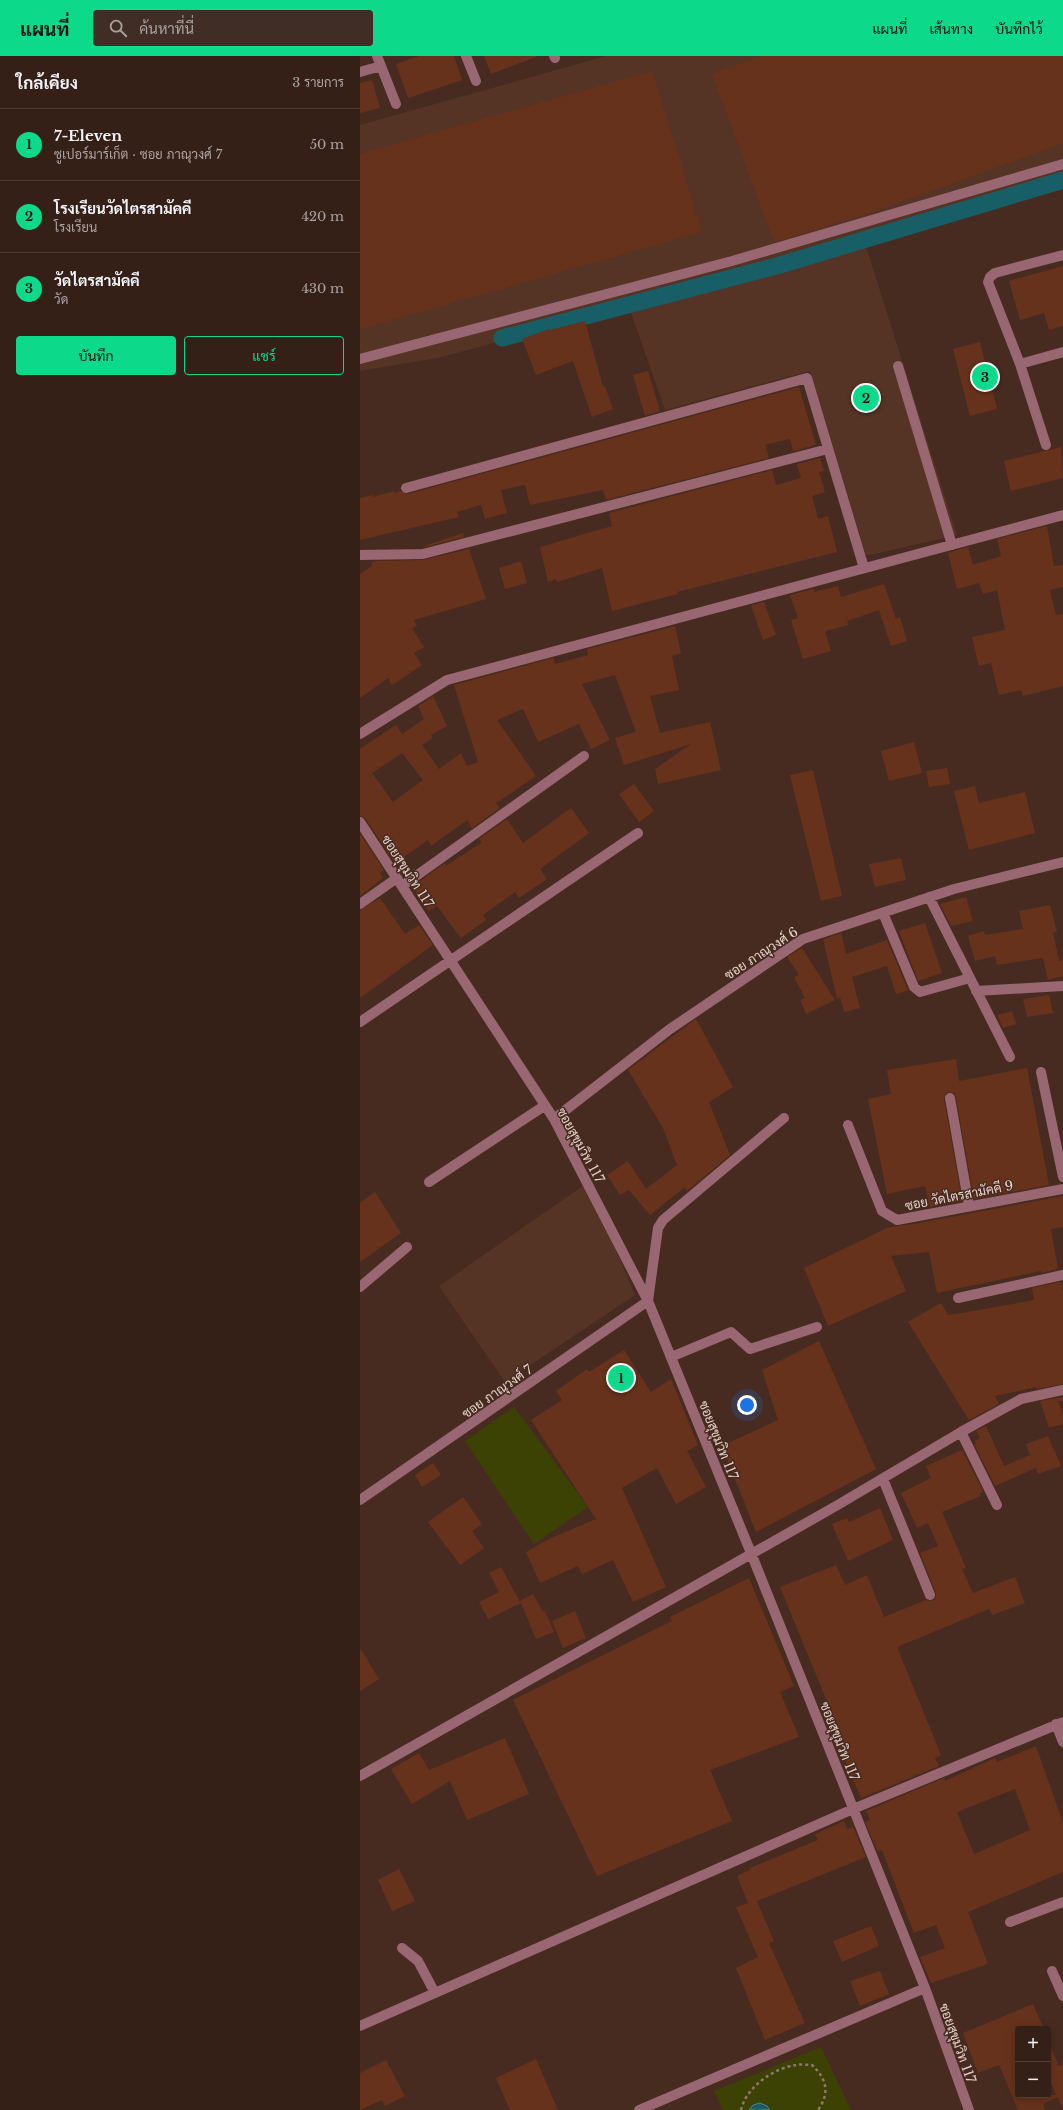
<!DOCTYPE html>
<html lang="th">
<meta charset="utf-8">
<style>
:root{--surface:#352018;--page:#402d25;--text:#f1f3f6;--muted:#aaa3a2;--line:#4f3e37;--accent:#0cd98a}
body{margin:0;font-family:"Libre Baskerville",Sarabun,serif;background:var(--page);color:var(--text)}
.controls{position:absolute;right:12px;bottom:12px;display:grid;overflow:hidden;border-radius:4px;box-shadow:0 2px 10px #0003}
.controls button{width:36px;height:36px;display:grid;place-items:center;padding:0;border:0;border-bottom:1px solid var(--line);background:var(--surface);color:var(--text);font:20px sans-serif}
.you{position:absolute;left:387px;top:1349px;width:14px;height:14px;margin:-10px;border:3px solid #fff;border-radius:50%;background:#1a73e8;box-shadow:0 0 0 6px #1a73e833}
.badge{display:grid;place-items:center;width:26px;height:26px;border-radius:50%;background:var(--accent);color:#111;font-size:13px;font-weight:700}
.pin{position:absolute;translate:-50% -50%;border:2px solid #fff;box-shadow:0 1px 4px #0006}
.list{margin:0;padding:0;list-style:none}
h2{display:flex;justify-content:space-between;align-items:center;height:52px;margin:0;padding:0 16px;font-size:17px}
h2 small{font-size:13px;font-weight:400;color:var(--muted)}
.list li{display:grid;grid-template-columns:26px 1fr auto;gap:12px;align-items:center;box-sizing:border-box;height:72px;padding:0 16px;border-top:1px solid var(--line)}
.list b{display:block;font-size:15px;white-space:nowrap}
.list p{margin:0;font-size:13px;white-space:nowrap;color:var(--muted)}
.list em{font-size:13px;font-style:normal;color:var(--muted)}
.actions{display:flex;gap:8px;padding:12px 16px}
.actions a{flex:1;padding:9px 0;border:1px solid var(--accent);border-radius:4px;text-align:center;font-size:14px;color:var(--accent)}
.actions .main{background:var(--accent);color:#111}
.icon{flex:none;width:22px;height:22px;fill:none;stroke:currentColor;stroke-width:2;stroke-linecap:round;stroke-linejoin:round}
.map{position:relative;flex:none;width:703px;height:2054px;overflow:hidden}
header{display:flex;align-items:center;gap:24px;box-sizing:border-box;height:56px;padding:0 20px;background:var(--accent);color:#111}
header strong{font-size:19px}
nav{display:flex;gap:22px;margin-inline-start:auto;font-size:14px}
.search{width:280px;height:36px;background:var(--page);display:flex;align-items:center;gap:10px;box-sizing:border-box;padding:0 14px;border-radius:4px;color:var(--muted);font-size:15px}
main{display:flex}
aside{flex:1;background:var(--surface)}
.map>svg:first-child{display:block}
</style>
<header>
<strong>แผนที่</strong>
<div class="search"><svg class="icon" aria-label="search" viewBox="0 0 24 24"><circle cx="10" cy="10" r="6"/><path d="M15 15l6 6"/></svg>ค้นหาที่นี่</div>
<nav><a>แผนที่</a><a>เส้นทาง</a><a>บันทึกไว้</a></nav>
</header>
<main>
<aside>
<h2>ใกล้เคียง<small>3 รายการ</small></h2>
<ul class="list">
<li><span class="badge">1</span><div><b>7-Eleven</b><p>ซูเปอร์มาร์เก็ต · ซอย ภาณุวงศ์ 7</p></div><em>50 m</em></li>
<li><span class="badge">2</span><div><b>โรงเรียนวัดไตรสามัคคี</b><p>โรงเรียน</p></div><em>420 m</em></li>
<li><span class="badge">3</span><div><b>วัดไตรสามัคคี</b><p>วัด</p></div><em>430 m</em></li>
</ul>
<div class="actions"><a class="main">บันทึก</a><a>แชร์</a></div>
</aside>
<div class="map">
<svg width="703" height="2054" viewBox="0 0 703 2054">
<rect width="100%" height="100%" fill="#472b20"/>
<path fill="#553325" d="M246,0h457v133l-198,54 92,292 -91,21 -56,-185 -145,39 -36,-103 -191,51 -78,13v-246z
M227,1127l48,112 -130,87 -66,-96z"/>
<path fill="#3c4203" d="M154,1351l74,100 -54,37 -69,-103z
M461,1991l30,63h-128l-9,-19z"/>
<path fill="#185e67" stroke="#558085" d="M400,2047l7,3 3,4h-21l4,-5z"/>
<g fill="none" stroke-linecap="round" stroke-linejoin="round">
<path stroke="#185e67" stroke-width="17" d="M142,282l278,-73 283,-85"/>
</g>
<path fill="#67321b" fill-rule="evenodd" d="M59,0h35l8,24 -54,18 -12,-34z
M124,0h52v1l-45,17z
M402,0h301v87l-192,70 -97,29 -62,-168z
M292,15l50,161 -342,97v-175z
M12,24l8,28 -20,5v-30z
M703,210v60l-14,4 -5,-17 -24,7 -11,-39z
M225,265l18,66 2,-1 8,23 -21,8 -19,-56 -37,14 -14,-36 27,-10 1,1z
M620,286l17,67 -27,7 -17,-67z
M288,315l12,40 -15,5 -12,-41z
M439,331l17,58 -23,6 -3,-12 -25,6 4,13 -163,42 -3,-10 -73,15 -5,-20 -24,5 6,23 -22,6 -4,-14 -24,7 2,5 -99,23v-42l12,-3 1,2 21,-6v2l6,-2 8,3z
M701,391l2,31 -52,13 -7,-30z
M460,402l4,13 -5,1 6,20 -13,4 6,23 10,-3 9,36 -160,40 1,2 -66,17 -10,-43 -45,14 -1,-3 -8,3 -8,-35 72,-21 -3,-13 163,-43 4,15 25,-7 -4,-14z
M687,470l7,40 9,-1v22l-13,3 6,25 7,-1v72l-40,10 -2,-6 -22,5 -8,-32 -12,3 -7,-29 33,-7 -8,-40 -14,4 -4,-11 -22,6 -9,-36 20,-6 5,18 28,-9 -4,-17z
M103,477l1,4 -40,10v-1z
M109,493l17,50 -72,21 3,6 -5,2 12,19 -10,6 8,12 -30,20 -4,-7 -28,20v-124l12,-8 -1,-3 5,-2 47,-1z
M161,505l6,22 -22,6 -6,-21z
M524,528l12,35 4,-2 7,24 -16,5 -12,-36 -32,11 2,4 -24,6 6,20 -28,8 -12,-39 7,-2 -8,-23 23,-6 1,3 24,-6 3,11z
M404,546l12,33 -13,5 -12,-35z
M315,570l6,27 -9,3 7,34 -29,6 10,37 50,-11 11,48 -63,14 -3,-15 36,-25 -67,21 -9,-27 21,-6 -21,-57 -33,9 28,56 -19,9 -12,-25 -41,18 -15,-33 -26,11 39,56 -40,27 4,5 -28,20 -5,-8 -36,26 -3,-6 -33,23 -30,-45 -5,-2v-67l36,-24 6,9 22,-15 -6,-13 15,-10 14,30 -16,9 2,3 -11,7 17,24 22,-16 6,13 11,-4 -24,-77 99,-27 2,6 33,-9 -1,-6zM42,697l21,27 -30,22 -21,-29z
M554,686l8,31 -33,8 -8,-30z
M587,712l3,16 -21,3 -3,-16z
M453,714l29,126 -21,5 -31,-126z
M274,728l20,27 -15,11 -20,-28z
M615,730l4,17 46,-11 10,41 -66,17 -15,-59z
M211,752l18,25 -49,36 7,10 -28,19 -4,-6 -32,23 3,5 -25,18 -24,-32 -8,5 -17,-24 33,-24 1,3 36,-24 -3,-3 28,-20 16,24z
M0,778l24,36 -4,3 3,5 -23,18z
M541,802l5,22 -31,7 -6,-23z
M606,841l7,24 -22,5 -11,-22z
M20,842l25,36 14,-9 14,20 -73,53v-88z
M690,849l7,27 -4,1 6,28 4,-1v16l-15,4 -5,-22 -46,7 -2,-9 -20,5 -7,-25 16,-5 1,4 38,-6 -4,-18z
M565,867l17,50 -24,8 -19,-50z
M481,877l5,21 41,-14 21,50 -12,4 -9,-28 -35,11 8,31 -16,4 -4,-15 -3,2 -14,-60z
M442,892l33,52 -29,14 -6,-14 5,-2 -11,-21 5,-2 -12,-18z
M689,939l4,18 -26,4 -4,-18z
M652,955l4,13 -13,4 -6,-13z
M336,963l37,68 -24,15 21,53 -43,36 -2,-4 -35,28 -21,-25 -9,5 -13,-20 21,-14 18,28 31,-24 -14,-37 -35,-58z
M596,1003l3,22 68,-13 22,117 -75,14 -18,-102 -1,-3 -6,-2 -3,1 -2,6 18,102 -32,6 -5,-21 -38,8 -19,-95 23,-5 -4,-24z
M15,1136l26,41 -41,29v-59z
M703,1140v31l-12,2 7,40 -17,4v-2l-104,22 -8,-41 -38,4 15,35 -78,35 -24,-58 85,-41 25,-3z
M701,1226l2,9v93l-27,5v-2l-41,9 4,8 -30,16 -61,-98 33,-19 7,12 14,-2 72,-13 -2,-12z
M459,1285l57,128 -120,63 -34,-86 56,-26 -16,-50z
M264,1294l27,42 20,-13 27,66 -11,6 19,36 -30,17 -19,-36 -35,20 44,99 -33,15 -20,-42 -31,14 -4,-8 -38,17 -14,-31 23,-13 47,-20 -65,-99 31,-20 -6,-9 31,-22 2,3z
M703,1341v4h-5l5,14v9l-14,4 -9,-27z
M626,1370l18,40 26,-11 -4,-11 22,-8 13,30 -23,8 -2,-6 -41,18 -21,-42h2l-1,-3 5,-3 -4,-7z
M602,1394l21,41 -3,2 1,3 -39,16 24,56 -4,1 11,24 42,-16 10,26 -33,12 -3,-6 -92,38 44,108 -6,3 4,8 -78,32 -27,-63 6,-2 -60,-146 56,-22 9,20 22,-10 17,42 42,-17 3,1 6,-2 1,-6 -16,-40 18,-7 -10,-23 -11,5 -16,-35 30,-15 -5,-12z
M73,1407l8,12 -19,12 -7,-12z
M103,1441l19,27 -10,7 12,17 -24,17 -32,-43z
M520,1452l13,32 -45,21 -16,-37 15,-6 2,4z
M141,1511l19,35v-1l13,-7 10,18 2,-1 9,21 -18,7 -15,-36 -33,16 -9,-17 20,-10 -10,-19z
M389,1522l45,108 -14,6 19,45 -89,33 22,51 -135,55 -84,-176 159,-79 -2,-4z
M215,1555l11,27 -23,10 -11,-27z
M0,1592l19,31 -19,12z
M145,1682l24,56 -62,26 -17,-39 -38,23 -21,-35 28,-16 10,17z
M676,1690l27,77v49l-95,40 20,52 -57,19 -11,-26 25,-9 -9,-23 -22,8 -32,-83 -4,2 -13,-30 5,-2 -4,-9 78,-33 1,3 50,-23 2,4zM655,1733l15,41 -56,24 -17,-42z
M484,1765l3,8 6,-2 13,30 -109,44 17,40 -5,2 36,80 -40,17 -29,-72 22,-11 -22,-50 12,-4 -11,-27 13,-6v-2l68,-28 -3,-6z
M39,1813l16,32 -23,10 -14,-31z
M511,1870l8,20 -37,16 -9,-21z
M520,1915l9,23 -29,12 -10,-25z
M673,1948l11,25h-26v66h38l-8,-19v-36l11,26 4,-2v45l-5,-12 -15,7 2,6h-27l-19,-45 -21,8 -15,-40z
M176,2003l22,51h-48l-14,-32z
M26,2004l19,36 -20,10 -3,-6 -22,10v-37z"/>
<g fill="none" stroke-linecap="round" stroke-linejoin="round">
<path stroke="#8f776e" stroke-width="2.5" stroke-dasharray="3 3" stroke-linecap="butt" d="M381,2054c5,-23 33,-42 55,-45 5,-1 11,0 16,0 15,14 18,28 6,45"/>
<path stroke="#986771" stroke-width="10" d="M17,0l19,48
M106,0l10,25
M194,0l1,2
M0,16l21,-6
M0,303l372,-98 331,-97
M660,308l43,-12
M538,310l54,179
M686,389l-26,-81 -32,-82 2,-5 5,-4 68,-18
M46,432l401,-110 57,190
M0,499l63,-1 405,-105
M0,678l87,-54 616,-165
M0,766l194,297 94,182 103,252 174,435 44,122
M42,830l182,-130
M569,841l81,160
M0,848l37,-26
M523,857l31,74 6,5 50,-14
M616,935l87,-5
M0,966l278,-189
M681,1016l22,105
M590,1042l19,108
M194,1063l116,-90 133,-90 151,-50 109,-27
M488,1069l34,86 15,9 166,-31
M69,1126l115,-76
M0,1231l47,-40
M598,1242l105,-23
M311,1301l60,-25 19,17 67,-22
M601,1376l36,73
M523,1423l47,116
M0,1444l288,-199 10,-73 5,-8 121,-102
M696,1668l7,18
M0,1720l476,-270 125,-74 60,-33 42,-9
M650,1866l53,-20
M42,1892l16,13 17,32
M692,1915l11,25
M0,1970l493,-217 210,-87
M279,2054l286,-122"/>
</g>
<g text-anchor="middle" stroke-width="3" stroke-linejoin="round" paint-order="stroke">
<g font-size="13" fill="#e4d1ca" stroke="#472b20">
<text transform="translate(48 815) rotate(57)" y="5">ซอยสุขุมวิท 117</text>
<text transform="translate(401 897) rotate(-33)" y="5">ซอย ภาณุวงศ์ 6</text>
<text transform="translate(221 1089) rotate(61)" y="5">ซอยสุขุมวิท 117</text>
<text transform="translate(599 1139) rotate(-11)" y="5">ซอย วัดไตรสามัคคี 9</text>
<text transform="translate(137 1335) rotate(-35)" y="5">ซอย ภาณุวงศ์ 7</text>
<text transform="translate(359 1384) rotate(68)" y="5">ซอยสุขุมวิท 117</text>
<text transform="translate(480 1685) rotate(68)" y="5">ซอยสุขุมวิท 117</text>
<text transform="translate(598 1987) rotate(70)" y="5">ซอยสุขุมวิท 117</text>
</g>
</g>
</svg>
<div class="controls">
<button>+</button>
<button>−</button>
</div>
<div class="you"></div>
<div class="pin badge" style="left:261px;top:1322px">1</div>
<div class="pin badge" style="left:506px;top:342px">2</div>
<div class="pin badge" style="left:625px;top:321px">3</div>
</div>
</main>
